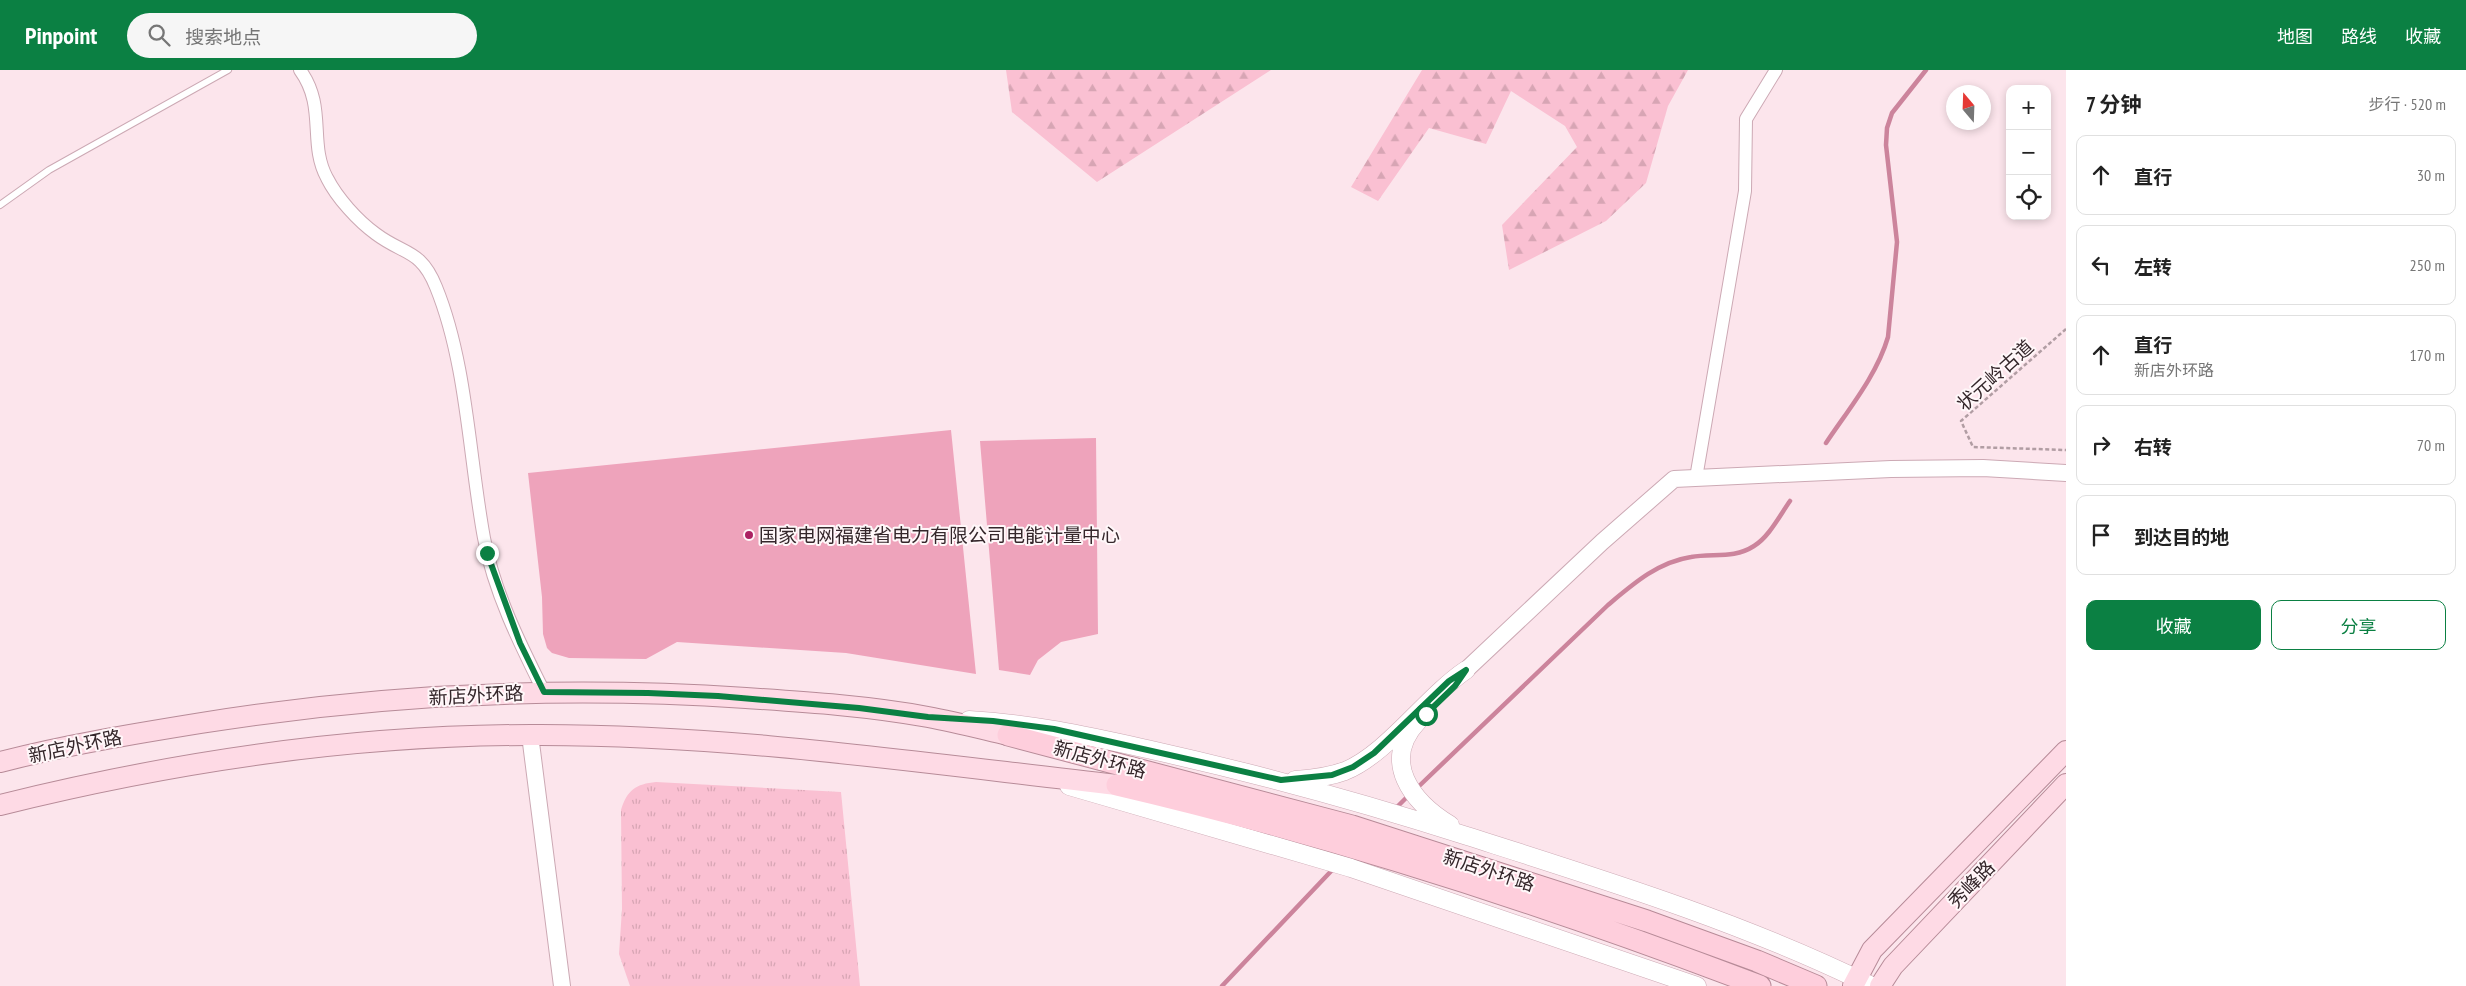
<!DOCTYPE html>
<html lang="zh">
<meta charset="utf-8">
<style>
:root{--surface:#fff;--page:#f6f6f6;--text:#222;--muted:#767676;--line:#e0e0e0;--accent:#0b8043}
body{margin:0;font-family:"PT Sans Narrow","Noto Sans SC",sans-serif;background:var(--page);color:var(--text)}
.controls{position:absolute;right:15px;top:15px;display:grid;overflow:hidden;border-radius:10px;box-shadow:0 2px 8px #0003}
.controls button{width:45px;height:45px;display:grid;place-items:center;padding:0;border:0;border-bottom:1px solid var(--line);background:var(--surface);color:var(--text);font:25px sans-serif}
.compass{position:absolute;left:1946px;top:15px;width:45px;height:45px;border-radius:50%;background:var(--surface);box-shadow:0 2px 8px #0003;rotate:341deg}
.stop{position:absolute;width:15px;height:15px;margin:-11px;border:4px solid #0b8043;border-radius:50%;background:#fff}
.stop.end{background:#0b8043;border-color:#fff;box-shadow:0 1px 5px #0008}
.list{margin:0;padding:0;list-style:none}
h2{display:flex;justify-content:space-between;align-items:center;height:65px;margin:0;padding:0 20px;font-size:21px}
h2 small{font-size:16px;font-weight:400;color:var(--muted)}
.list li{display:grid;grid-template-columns:32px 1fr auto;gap:15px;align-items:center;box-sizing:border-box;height:80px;margin:0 10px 10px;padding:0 10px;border:1px solid var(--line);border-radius:10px}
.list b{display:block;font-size:19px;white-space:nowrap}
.list p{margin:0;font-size:16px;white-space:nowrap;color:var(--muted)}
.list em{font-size:16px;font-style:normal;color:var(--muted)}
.actions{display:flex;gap:10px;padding:15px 20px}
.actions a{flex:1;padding:11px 0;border:1px solid var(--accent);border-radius:10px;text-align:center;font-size:18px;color:var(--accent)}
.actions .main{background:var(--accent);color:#fff}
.icon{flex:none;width:28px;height:28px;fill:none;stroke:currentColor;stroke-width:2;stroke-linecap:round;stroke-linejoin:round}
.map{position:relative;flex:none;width:2066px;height:916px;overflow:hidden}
header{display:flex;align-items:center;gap:30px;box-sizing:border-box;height:70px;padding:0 25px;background:var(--accent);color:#fff}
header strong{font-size:24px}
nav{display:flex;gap:28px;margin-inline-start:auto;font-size:18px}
.search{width:350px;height:45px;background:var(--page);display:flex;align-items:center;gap:12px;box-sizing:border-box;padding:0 18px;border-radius:28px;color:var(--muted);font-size:19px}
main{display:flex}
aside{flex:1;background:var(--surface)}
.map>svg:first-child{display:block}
</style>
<header>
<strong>Pinpoint</strong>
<div class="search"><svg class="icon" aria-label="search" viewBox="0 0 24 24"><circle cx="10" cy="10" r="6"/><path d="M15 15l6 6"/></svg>搜索地点</div>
<nav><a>地图</a><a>路线</a><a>收藏</a></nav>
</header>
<main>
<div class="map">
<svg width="2066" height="916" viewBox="0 0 2066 916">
<defs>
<pattern id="grass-tufts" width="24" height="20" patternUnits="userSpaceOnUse" patternTransform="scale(1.25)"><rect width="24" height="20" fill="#fac0d2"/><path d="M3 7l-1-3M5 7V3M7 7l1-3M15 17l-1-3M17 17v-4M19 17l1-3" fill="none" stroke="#d7a5b4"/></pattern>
<pattern id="forest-firs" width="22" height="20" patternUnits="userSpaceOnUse" patternTransform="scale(1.25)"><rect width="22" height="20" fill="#fac0d2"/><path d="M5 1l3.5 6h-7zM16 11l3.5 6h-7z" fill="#d7a5b4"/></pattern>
</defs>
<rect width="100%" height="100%" fill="#fce5ec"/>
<path fill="url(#grass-tufts)" d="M656,712l185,10 19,194h-230l-11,-32 3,-45 -1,-99c6,-20 15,-26 35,-28z"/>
<path fill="url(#forest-firs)" d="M1006,0h265l-174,112 -85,-70z
M1422,0h266l-20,36 -22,77 -40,38 -97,49 -7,-45 75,-78 -12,-21 -54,-35 -25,53 -57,-16 -51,73 -27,-14z"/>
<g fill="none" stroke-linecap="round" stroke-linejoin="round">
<path stroke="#cc849c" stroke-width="4.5" d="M1826,373c22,-33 51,-68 62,-106l9,-95 -11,-97 1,-17 5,-15 34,-43
M1416,719l192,-184c25,-21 50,-43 83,-48 22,-4 43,2 63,-11 15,-9 26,-31 36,-45
M1394,740l16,-16
M1222,916l113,-119"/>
</g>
<path fill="#eea3bb" d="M951,360l25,244 -130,-21 -169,-11 -31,17 -77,-1 -17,-5 -5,-5 -4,-14 -1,-37 -14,-124z
M1096,368l2,196 -37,8 -23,18 -8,15 -31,-5 -19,-229z"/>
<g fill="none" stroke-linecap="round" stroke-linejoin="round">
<g stroke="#cca9b4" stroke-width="8">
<path id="service" d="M0,135l49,-35 179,-100"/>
</g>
<g stroke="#cca9b4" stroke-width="14">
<path id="minor" d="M300,0c27,37 8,73 27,108 10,20 31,43 49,56 28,21 45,15 60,53 31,76 33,170 48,251 10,54 36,106 60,154
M1696,408l49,-287 1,-72 30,-49"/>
</g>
<g stroke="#cca9b4" stroke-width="18">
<path id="tertiary" d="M1466,600l136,-128 72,-63 217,-10 92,-1 83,5
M530,665l32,251"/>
</g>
<g stroke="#cca9b4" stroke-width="19">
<path id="secondary" d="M969,650c61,3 119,16 178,29 108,24 214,53 320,87 138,44 275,86 405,150
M1418,651c-38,40 -6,81 32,104
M1295,710c16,-1 34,-3 50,-9 42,-17 81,-74 121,-101
M1069,716l282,82 346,118"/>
</g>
<g stroke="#b78b98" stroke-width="22">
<path id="primary" d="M0,692c66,-17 133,-28 201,-39 180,-29 362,-37 545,-25 60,4 122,8 182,19 27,5 54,12 80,18
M0,735c173,-43 353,-70 531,-70 197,-1 391,28 586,50
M1853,916l19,-36 194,-199
M1880,916l13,-20 173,-182"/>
</g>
<g stroke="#b78b98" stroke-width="23">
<path id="trunk" d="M1008,665l344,91 295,95 110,40 59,25
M1117,715c219,51 433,121 643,201"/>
</g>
<path stroke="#b19da3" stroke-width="2.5" stroke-dasharray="4 2.5" stroke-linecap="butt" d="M2066,259l-105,92 12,26 93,3"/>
<use href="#service" stroke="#fff" stroke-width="6"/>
<use href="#minor" stroke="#fff" stroke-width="12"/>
<use href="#tertiary" stroke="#fff" stroke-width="16"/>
<use href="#secondary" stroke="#fff" stroke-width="18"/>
<use href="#primary" stroke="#fedae5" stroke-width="20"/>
<use href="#trunk" stroke="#fecedc" stroke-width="21"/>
</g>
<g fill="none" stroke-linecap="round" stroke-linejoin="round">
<path stroke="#0b8043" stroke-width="6" d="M487,483l33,90 24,49 104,1 70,3 141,12 69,9 65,4 61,8 227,51 51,-5 21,-8 21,-14 75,-72 17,-11 -11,16 -29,28"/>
</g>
<circle fill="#ac2162" stroke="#fff7f9" stroke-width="2" cx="749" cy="465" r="5"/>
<g text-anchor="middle" stroke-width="4" stroke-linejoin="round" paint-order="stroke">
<g font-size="19" fill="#35272b" stroke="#fff7f9">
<text transform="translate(1995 305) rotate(-42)" y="7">状元岭古道</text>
<text transform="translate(476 625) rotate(-3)" y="7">新店外环路</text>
<text transform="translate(75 676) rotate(-12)" y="7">新店外环路</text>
<text transform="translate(1100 689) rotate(15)" y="7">新店外环路</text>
<text transform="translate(1489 800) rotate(18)" y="7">新店外环路</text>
<text transform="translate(1971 814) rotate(-46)" y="7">秀峰路</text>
</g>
<g font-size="19" fill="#35272b" stroke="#fff7f9" text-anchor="start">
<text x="759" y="472">国家电网福建省电力有限公司电能计量中心</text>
</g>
</g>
</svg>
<div class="controls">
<button>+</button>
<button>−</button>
<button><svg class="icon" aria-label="locate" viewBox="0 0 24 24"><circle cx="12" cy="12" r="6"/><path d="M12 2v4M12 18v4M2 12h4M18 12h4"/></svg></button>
</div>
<svg class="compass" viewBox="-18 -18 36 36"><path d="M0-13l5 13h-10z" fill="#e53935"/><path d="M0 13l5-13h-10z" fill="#767676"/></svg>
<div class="stop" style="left:1426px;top:644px"></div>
<div class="stop end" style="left:487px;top:483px"></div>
</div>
<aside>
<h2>7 分钟<small>步行 · 520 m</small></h2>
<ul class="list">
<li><svg class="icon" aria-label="ahead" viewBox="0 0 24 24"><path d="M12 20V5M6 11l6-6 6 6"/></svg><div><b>直行</b></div><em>30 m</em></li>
<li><svg class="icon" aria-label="left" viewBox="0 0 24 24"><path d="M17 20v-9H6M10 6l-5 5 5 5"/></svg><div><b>左转</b></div><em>250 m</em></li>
<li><svg class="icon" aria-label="ahead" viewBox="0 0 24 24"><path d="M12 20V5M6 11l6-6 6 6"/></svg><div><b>直行</b><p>新店外环路</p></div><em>170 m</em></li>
<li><svg class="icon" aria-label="right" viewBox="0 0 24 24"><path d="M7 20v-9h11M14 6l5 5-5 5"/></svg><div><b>右转</b></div><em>70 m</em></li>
<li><svg class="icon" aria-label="arrive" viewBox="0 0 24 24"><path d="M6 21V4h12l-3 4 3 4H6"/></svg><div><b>到达目的地</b></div></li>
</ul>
<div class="actions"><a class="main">收藏</a><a>分享</a></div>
</aside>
</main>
